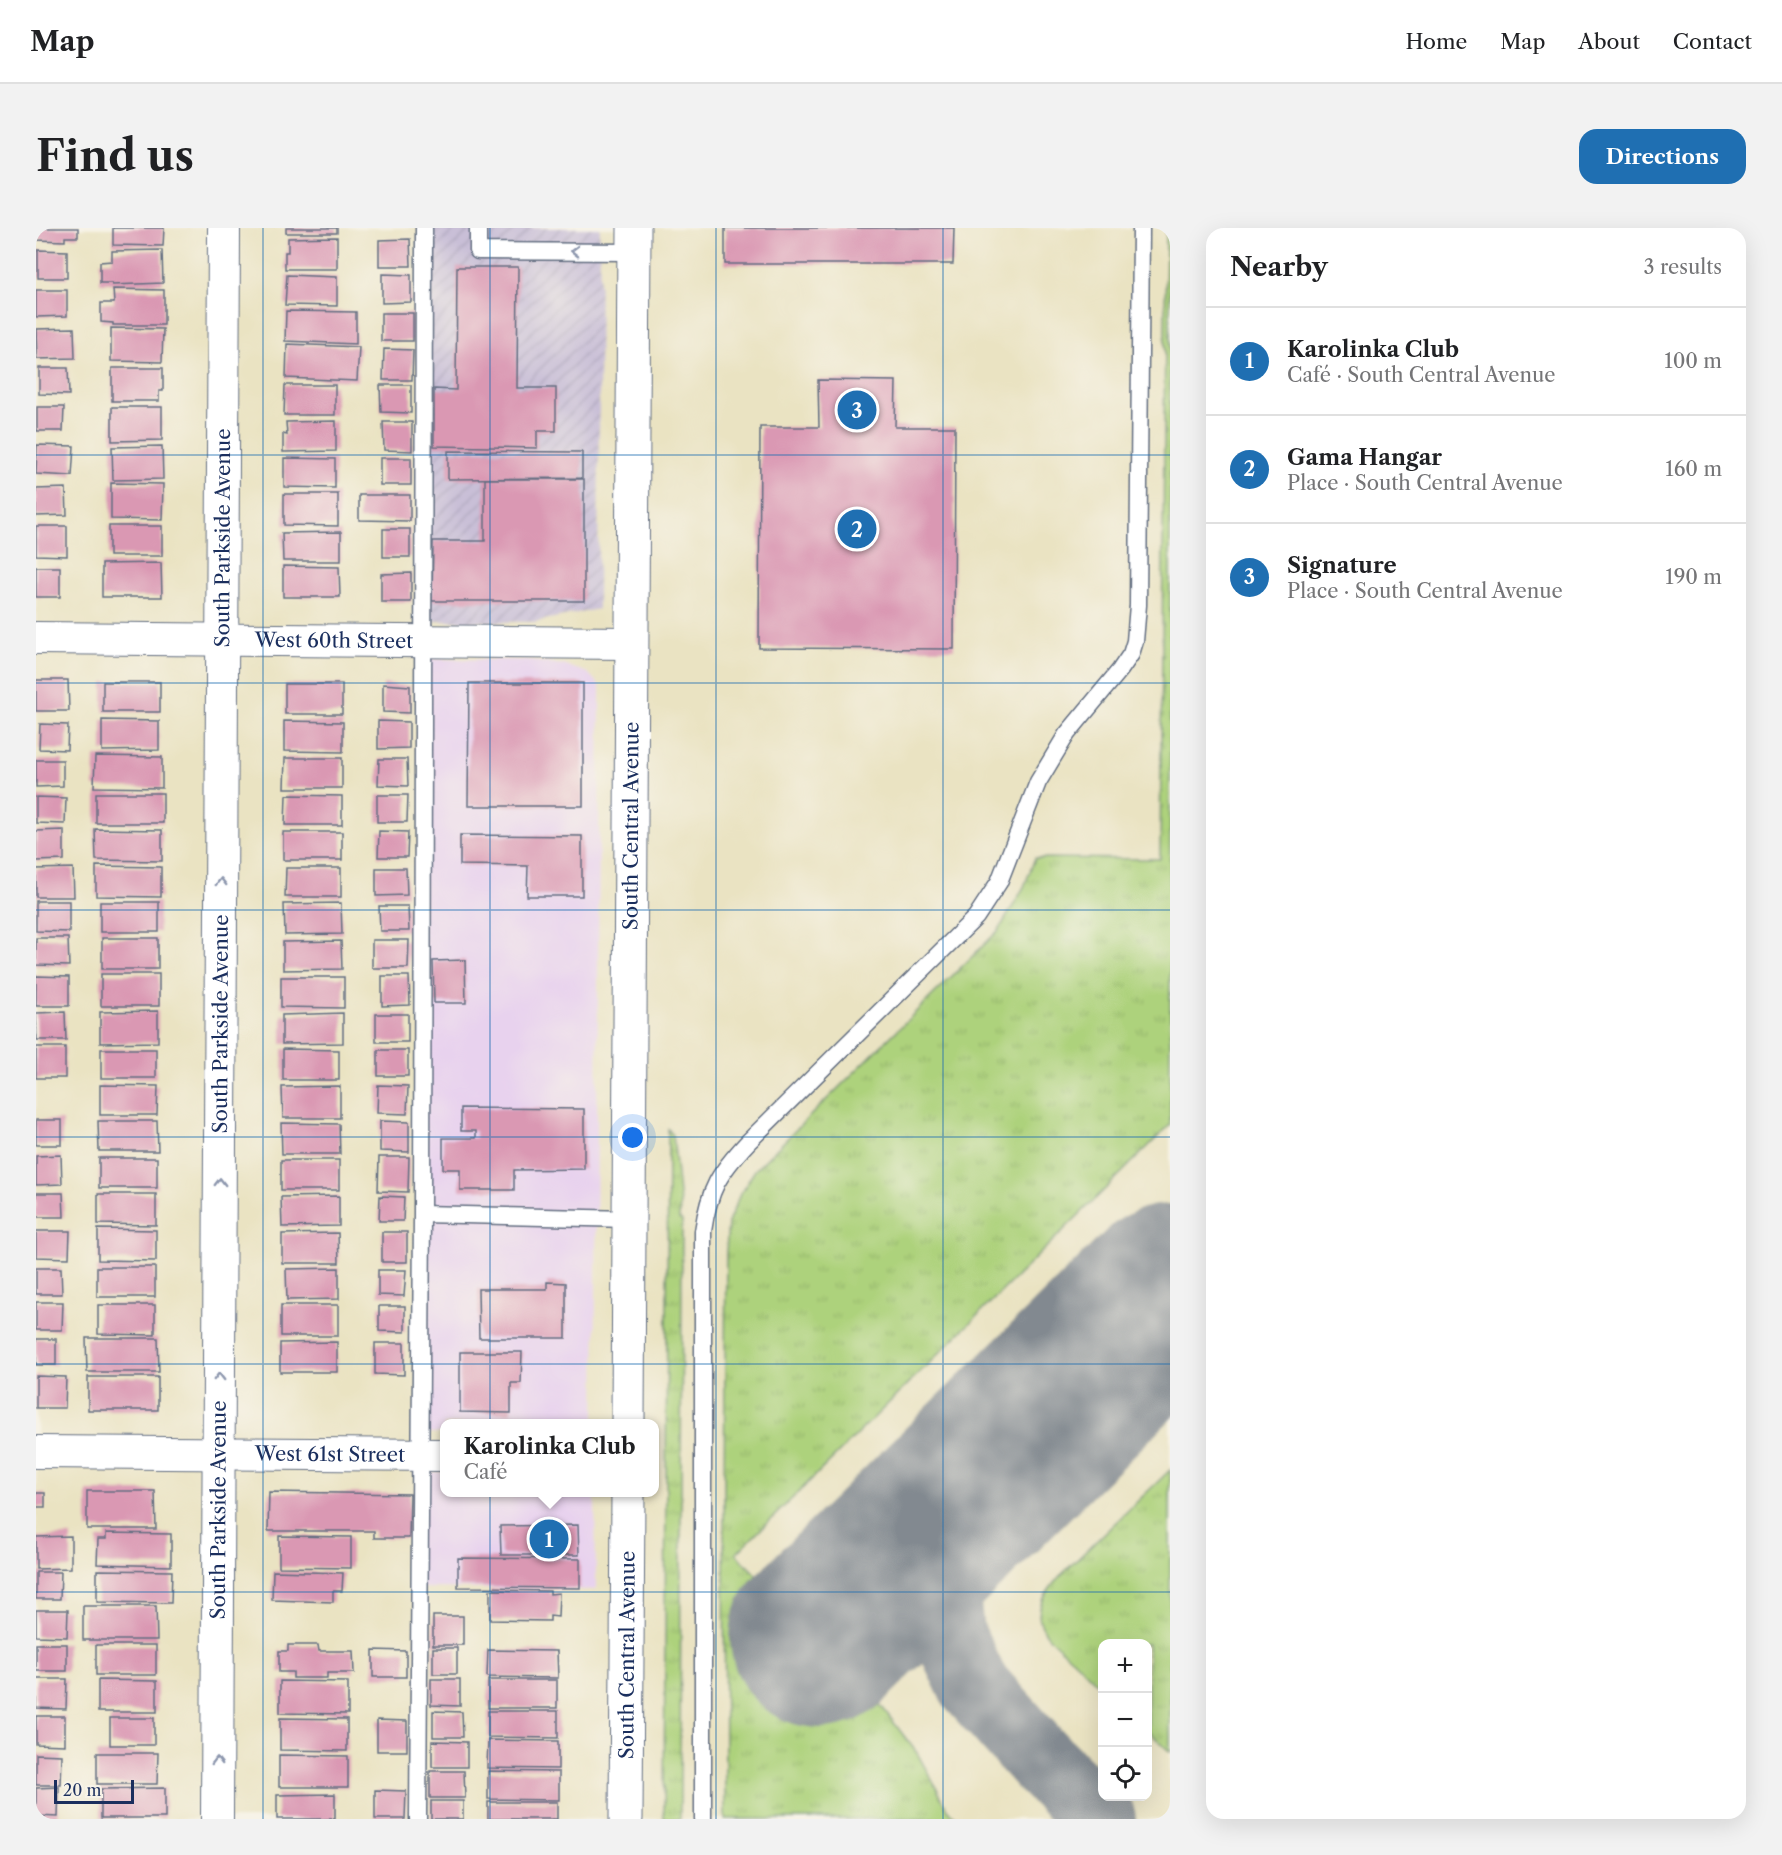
<!DOCTYPE html>
<meta charset="utf-8">
<style>
:root{--surface:#fff;--page:#f2f2f2;--text:#202124;--muted:#757577;--line:#e0e0e0;--accent:#1f6fb2}
body{margin:0;font-family:"Libre Caslon Text",serif;background:var(--page);color:var(--text)}
.controls{position:absolute;right:18px;bottom:18px;display:grid;overflow:hidden;border-radius:12px;box-shadow:0 6px 24px #0002}
.controls button{width:54px;height:54px;display:grid;place-items:center;padding:0;border:0;border-bottom:2px solid var(--line);background:var(--surface);color:var(--text);font:30px sans-serif}
.scale{position:absolute;left:18px;bottom:15px;width:80px;box-sizing:border-box;padding-left:6px;border:3px solid #1b2f5e;border-top:0;font-size:16px;line-height:21px;white-space:nowrap;color:#1b2f5e;-webkit-text-stroke:4px #f7f3e8;paint-order:stroke}
.you{position:absolute;left:597px;top:910px;width:21px;height:21px;margin:-15px;border:4px solid #fff;border-radius:50%;background:#1a73e8;box-shadow:0 0 0 9px #1a73e833}
.badge{display:grid;place-items:center;width:39px;height:39px;border-radius:50%;background:var(--accent);color:#fff;font-size:20px;font-weight:700}
.pin{position:absolute;translate:-50% -50%;border:3px solid #fff;box-shadow:0 2px 6px #0006}
.popup{position:absolute;left:404px;top:1191px;width:219px;height:78px;box-sizing:border-box;display:grid;place-content:center;border-radius:12px;background:var(--surface);filter:drop-shadow(0 2px 4px #0005);font-size:20px;white-space:nowrap;color:var(--muted)}
.popup b{font-size:22px;color:var(--text)}
.popup::after{content:'';position:absolute;left:50%;top:100%;margin-left:-12px;border:12px solid transparent;border-top-color:var(--surface)}
.list{margin:0;padding:0;list-style:none}
h2{display:flex;justify-content:space-between;align-items:center;height:78px;margin:0;padding:0 24px;font-size:26px}
h2 small{font-size:20px;font-weight:400;color:var(--muted)}
.list li{display:grid;grid-template-columns:39px 1fr auto;gap:18px;align-items:center;box-sizing:border-box;height:108px;padding:0 24px;border-top:2px solid var(--line)}
.list b{display:block;font-size:22px;white-space:nowrap}
.list p{margin:0;font-size:20px;white-space:nowrap;color:var(--muted)}
.list em{font-size:20px;font-style:normal;color:var(--muted)}
.icon{flex:none;width:33px;height:33px;fill:none;stroke:currentColor;stroke-width:2;stroke-linecap:round;stroke-linejoin:round}
.map{position:relative;flex:none;width:1134px;height:1591px;overflow:hidden;border-radius:18px}
header{display:flex;align-items:center;gap:36px;box-sizing:border-box;height:84px;padding:0 30px;background:var(--surface);border-bottom:2px solid var(--line)}
header strong{font-size:28px}
nav{display:flex;gap:33px;margin-inline-start:auto;font-size:21px}
.intro{display:flex;align-items:center;justify-content:space-between;box-sizing:border-box;height:144px;padding:0 36px}
h1{margin:0;font-size:42px}
.button{padding:15px 27px;border-radius:18px;background:var(--accent);color:#fff;font-size:21px;font-weight:700}
main{display:flex;gap:36px;padding:0 36px}
aside{flex:1;background:var(--surface);border-radius:18px;box-shadow:0 6px 24px #0002}
.map>svg:first-child{display:block}
</style>
<header>
<strong>Map</strong>
<nav><a>Home</a><a>Map</a><a>About</a><a>Contact</a></nav>
</header>
<div class="intro"><h1>Find us</h1><a class="button">Directions</a></div>
<main>
<div class="map">
<svg width="1134" height="1591" viewBox="0 0 1134 1591">
<defs>
<pattern id="industrial-furrows" width="10" height="10" patternUnits="userSpaceOnUse" patternTransform="scale(1.5)"><rect width="10" height="10" fill="#c9bfd7"/><path d="M-1 1l2-2M0 10L10 0M9 11l2-2" fill="none" stroke="#aca4bb"/></pattern>
<pattern id="grass-tufts" width="24" height="20" patternUnits="userSpaceOnUse" patternTransform="scale(1.5)"><rect width="24" height="20" fill="#add27b"/><path d="M3 7l-1-3M5 7V3M7 7l1-3M15 17l-1-3M17 17v-4M19 17l1-3" fill="none" stroke="#94b56d"/></pattern>
</defs>
<rect width="100%" height="100%" fill="#f7f3e8"/>
<filter id="ink" filterUnits="userSpaceOnUse"><feTurbulence type="fractalNoise" baseFrequency=".0167" numOctaves="2"/><feDisplacementMap in="SourceGraphic" scale="12" xChannelSelector="R" yChannelSelector="G"/><feConvolveMatrix kernelMatrix="1 2 1 2 8 2 1 2 1" color-interpolation-filters="sRGB"/></filter>
<filter id="wash" filterUnits="userSpaceOnUse"><feTurbulence type="fractalNoise" baseFrequency=".008" numOctaves="4" result="noise"/><feDisplacementMap in="SourceGraphic" scale="24" xChannelSelector="R" yChannelSelector="G"/><feGaussianBlur stdDeviation="1.35" result="paint"/><feColorMatrix in="noise" values="0 0 0 0 0 0 0 0 0 0 0 0 0 0 0 0 0 1.4 0 .05"/><feComposite in="paint" operator="in"/></filter>
<g filter="url(#wash)">
<rect width="100%" height="100%" fill="#eae3c2"/>
<path fill="#e8d2ee" d="M387,431l100,1 41,5 24,8 12,13 -5,735 -11,3h-140v9h-24z
M383,1244h25v20l151,1 1,97 -178,-2z"/>
<path fill="url(#industrial-furrows)" d="M388,0h176l-2,381 -64,13 -111,-1z"/>
<path fill="url(#grass-tufts)" stroke="#64806c" stroke-width="1.5" d="M1130,0h4v897l-434,429 133,136 48,63 31,56 9,10h-232l-1,-327 2,-241 2,-28 12,-29 15,-24 244,-240 25,-43 11,-29 125,1z
M632,901l5,6 7,69 -1,15 3,2 -2,598h-16z
M1134,1242v282l-22,-21v-87h-46v44c-11,-11 -22,-23 -34,-33 -34,-28 -39,-43 -9,-78z"/>
<g fill="none" stroke-linecap="round" stroke-linejoin="round">
<path stroke="#828990" stroke-width="72" d="M983,1214l-61,83 -16,53 6,54 25,53 68,76 59,58"/>
<path stroke="#828990" stroke-width="180" d="M784,1410l350,-344"/>
</g>
<g id="blocks">
<path fill="#da98b3" d="M0,0h42v9h-13v4l-29,-1z
M77,0h51l-1,18 -50,-1z
M250,0h51v5h-51z
M689,0h229l-1,36h-228z
M301,9v32h-52v-17h3v-14z
M374,11l1,27h-32v-26z
M2,22l29,1v27h-29z
M126,22l1,33 -51,2v-2h-12v-21l12,-1v-10z
M421,39h61l-1,121h39v43h-19v17l-103,-2v-57l22,1z
M346,46l29,1v27l-29,1z
M251,47l50,2v29l-52,-1z
M77,61l51,1v35h-51v-2l-12,-1v-19h13z
M0,62h31v26l-31,1z
M250,83l70,1v32l-71,-3z
M345,85h32v28h-32z
M38,100l1,30 -38,1 -1,-30z
M75,100l52,1 -1,33 -51,-1z
M251,116l72,3 -2,34 -71,-3z
M348,121l29,1 -1,30h-29z
M3,140h29l1,27 -30,-1z
M76,140h51v23h-4v10h-47z
M782,152l78,1 -1,46h60l-1,222 -195,-1 1,-221h59z
M249,157h50v30h-51z
M344,157h31v28l-30,-1z
M1,179h27l-1,24h-26z
M76,179h50v33l-50,1z
M300,193v30l-53,1v-18l4,1 -1,-13z
M347,194h29v29l-28,-1z
M1,217l37,1 -2,30 -36,-2z
M126,218l1,33 -50,1 -1,-33z
M412,223l134,1v26l-134,1z
M248,230l51,1v29l-51,-1z
M344,230h31v27h-31z
M449,251h99v122h-152l1,-60h52z
M75,255l52,1 -1,36 -51,-1z
M30,260l1,27 -31,1v-27z
M248,266h54v32l-54,-1z
M323,267h51v26l-51,-1z
M0,298h31v30l-31,-1z
M73,298h53v30h-53z
M347,301h27v28h-27z
M305,304v29h-58l-1,-28z
M125,335l1,34h-60v-33z
M247,338l56,1 1,30h-57z
M0,339h24v30h-24z
M375,345v29h-30v-28z
M0,452h32l1,31h-33z
M67,454h57v30h-57z
M433,455h114v123h-115z
M249,456h57v30h-57z
M347,456l27,2v27l-27,-1z
M66,492l57,1v29l-57,1z
M248,493l59,1v30l-59,-1z
M342,493l31,1v26l-31,1z
M4,496l28,1 -1,25 -28,-1z
M59,528l67,1v31l-68,-1z
M249,530h57v30h-58z
M343,531h28l1,27 -30,-1z
M0,532h27v26l-27,1z
M60,565h67v30h-67z
M250,567l56,1v29h-57z
M341,567h31l-1,27h-30z
M0,569l30,1 -1,26 -29,-1z
M59,601l67,1v31l-66,-1z
M28,602v30l-28,1v-30z
M343,603l29,1 -1,25h-29z
M247,604h59v28h-59z
M424,607l122,1v60h-55l1,-30 -68,-1z
M60,638l65,1v30l-65,-1z
M37,640l1,29h-38v-28z
M250,640h55v29h-56z
M340,640h30l1,27 -31,1z
M0,673h33v31l-33,-1z
M64,674h59v30h-59z
M305,675l1,31 -57,1 -1,-31z
M343,678h29l1,25h-29z
M0,710h32l1,28 -33,-1z
M66,710h56v31h-56z
M336,712h37l-1,28h-36z
M305,713l1,28 -59,1v-28z
M429,732l1,43h-32l-1,-42z
M65,746h58v32h-58z
M0,748l33,1v29h-33z
M346,748h27l1,29 -28,1z
M245,749h63v31l-63,-1z
M122,783v31l-58,1v-31z
M29,784l1,28h-29l-1,-27z
M307,785v30l-61,1v-29z
M340,786h32v28h-32z
M0,819h29v31h-29z
M65,821h55v29h-55z
M247,821l56,1v30h-56z
M342,822h30v26h-30z
M64,857l58,1 -1,29h-57z
M342,857l30,1 -1,28 -30,-1z
M304,858v32h-57l-1,-31z
M425,880l123,1v60l-70,1v20h-54v-21h-17v-31h33v-7h-15z
M0,892h26v25h-26z
M62,893h59l1,30h-59z
M344,893l29,1v30l-29,-1z
M245,895l58,1 1,30h-58z
M25,927l1,29 -26,1v-29z
M343,929h30l-1,35 -30,-1z
M63,930h58v30h-58z
M245,932h58v30h-58z
M0,965h27l1,24h-28z
M62,966h58v31l-58,-1z
M303,968v30l-57,1 -1,-30z
M344,968l24,1 -1,24h-24z
M62,1001l58,1v31l-58,-1z
M0,1003h34l-1,27 -33,-1z
M346,1004h25v30h-25z
M302,1005l1,30h-57v-29z
M61,1039h58v30h-58z
M0,1040h25l1,26h-26z
M303,1040v31l-52,1 -1,-31z
M342,1042h28l-2,26 -26,-1z
M511,1054l19,1v55h-87l-1,-49h69z
M0,1074h27l-1,28h-26z
M62,1077h57v30l-57,-1z
M245,1077h57v31h-57z
M343,1078h26v26l-26,-1z
M50,1110h72l1,34h-72z
M0,1111h20v26h-20z
M301,1114v30h-57v-29z
M339,1115h29v32l-29,-1z
M424,1124h62l-1,31h-10v30l-51,-1z
M0,1148l30,1 -1,31h-29z
M52,1149h70v33h-70z
M51,1263h68l1,38h-69z
M233,1264l141,2 -1,44h-35v-7h-106z
M0,1265h9v14h-9z
M542,1297l1,30h-78l-1,-29z
M70,1305l65,1v32l-74,-2 1,-25h8z
M35,1308v32l-35,1v-32z
M243,1308l72,1v31l-72,-1z
M422,1330l122,1v29l-122,-1z
M61,1342l75,1 -1,32 -74,-1z
M237,1343l70,2 -1,18h-9v11l-61,-2z
M0,1344h25l-1,27h-24z
M454,1362l60,1v3l9,-1 -1,24 -8,-1v5l-60,-1z
M47,1378h73l1,34h-74z
M0,1382h32l-1,27 -31,-1z
M397,1388h30v29h-30z
M0,1416h31v27h-31z
M60,1417h60v30h-60z
M252,1417h30l1,6h34l1,22h-27v5h-34v-6h-14v-21h9z
M397,1420h24v26h-24z
M337,1422l33,1v26h-33z
M452,1422l69,1 1,27 -71,-1z
M0,1451h31l-1,30 -30,-1z
M395,1451h29v27l-29,-1z
M62,1452l59,1v31h-59z
M452,1452h69v28h-69z
M244,1453l68,1v32l-68,-1z
M397,1483l29,1 1,25h-30z
M452,1483h70v27l-70,-1z
M0,1488h29v29l-29,-1z
M74,1490h44v27h-44z
M244,1490l67,1v32l-67,-1z
M341,1492l30,1v30h-30z
M452,1512l70,1v28l-71,-1z
M396,1513l35,1v25h-35z
M61,1525h61l-1,31h-60z
M0,1526l26,1 -1,30h-25z
M243,1527l69,1v31h-69z
M394,1543h34l1,27h-35z
M452,1543l71,1v28l-71,-1z
M23,1559l-1,30 -22,-1v-28z
M129,1560v30h-64v-29z
M339,1562l31,1 -1,28h-30z
M299,1566v25h-58v-24z
M395,1573h32v18h-32z
M452,1574h69v17h-69z"/>
</g>
</g>
<g filter="url(#ink)">
<use href="#blocks" fill-opacity="0" stroke="#636e81" stroke-width="1.5"/>
<g fill="none" stroke-linecap="round" stroke-linejoin="round">
<g stroke="#636e81" stroke-width="19">
<path id="service" d="M442,0v23l156,1
M386,986l207,5
M382,1591l4,-605 2,-986
M667,1591v-588c6,-42 16,-58 45,-89l228,-225 23,-35 39,-100 29,-48 53,-64 11,-16 4,-13 3,-36 3,-377"/>
</g>
<g stroke="#636e81" stroke-width="34">
<g id="minor">
<path id="s1" d="M0,410l596,5"/>
<path id="s2" d="M0,1224l408,3"/>
<path id="s3" d="M181,1591l7,-1591"/>
</g>
</g>
<g stroke="#636e81" stroke-width="35">
<g id="secondary">
<path id="s4" d="M592,1196l6,-1196"/>
<path id="s5" d="M590,1591l2,-327"/>
</g>
</g>
<use href="#service" stroke="#fff" stroke-width="16"/>
<use href="#minor" stroke="#fff" stroke-width="32"/>
<use href="#secondary" stroke="#fff" stroke-width="33"/>
</g>
<defs><path id="oneway-chevron" d="M-2-3.5L2.5 0L-2 3.5" fill="none" stroke-width="1.6" stroke-linecap="round" stroke-linejoin="round" transform="scale(1.5)"/></defs>
<g stroke="#8d97ae">
<use href="#oneway-chevron" transform="translate(539 23) rotate(180)"/>
<use href="#oneway-chevron" transform="translate(185 654) rotate(-90)"/>
<use href="#oneway-chevron" transform="translate(184 954) rotate(-90)"/>
<use href="#oneway-chevron" transform="translate(183 1149) rotate(-90)"/>
<use href="#oneway-chevron" transform="translate(181 1533) rotate(-90)"/>
</g>
</g>
<path fill="none" stroke="#1f6fb2" stroke-width="1.5" stroke-opacity="0.55" d="M227,0v1591M454,0v1591M680,0v1591M907,0v1591M0,227h1134M0,455h1134M0,682h1134M0,909h1134M0,1136h1134M0,1364h1134"/>
<g text-anchor="middle" stroke-width="6" stroke-linejoin="round" paint-order="stroke">
<g font-size="20" fill="#1b2f5e" stroke="#f7f3e8">
<text dy="7" stroke="none"><textPath href="#s3" startOffset="1281">South Parkside Avenue</textPath></text>
<text dy="7" stroke="none"><textPath href="#s1" startOffset="298">West 60th Street</textPath></text>
<text dy="7" stroke="none"><textPath href="#s4" startOffset="598">South Central Avenue</textPath></text>
<text dy="7" stroke="none"><textPath href="#s3" startOffset="795">South Parkside Avenue</textPath></text>
<text dy="7" stroke="none"><textPath href="#s2" startOffset="294">West 61st Street</textPath></text>
<text dy="7" stroke="none"><textPath href="#s3" startOffset="309">South Parkside Avenue</textPath></text>
<text dy="7" stroke="none"><textPath href="#s5" startOffset="164">South Central Avenue</textPath></text>
</g>
</g>
</svg>
<div class="controls">
<button>+</button>
<button>−</button>
<button><svg class="icon" aria-label="locate" viewBox="0 0 24 24"><circle cx="12" cy="12" r="6"/><path d="M12 2v4M12 18v4M2 12h4M18 12h4"/></svg></button>
</div>
<div class="scale">20 m</div>
<div class="you"></div>
<div class="pin badge" style="left:513px;top:1311px">1</div>
<div class="popup"><b>Karolinka Club</b>Café</div>
<div class="pin badge" style="left:821px;top:301px">2</div>
<div class="pin badge" style="left:821px;top:182px">3</div>
</div>
<aside>
<h2>Nearby<small>3 results</small></h2>
<ul class="list">
<li><span class="badge">1</span><div><b>Karolinka Club</b><p>Café · South Central Avenue</p></div><em>100 m</em></li>
<li><span class="badge">2</span><div><b>Gama Hangar</b><p>Place · South Central Avenue</p></div><em>160 m</em></li>
<li><span class="badge">3</span><div><b>Signature</b><p>Place · South Central Avenue</p></div><em>190 m</em></li>
</ul>
</aside>
</main>
